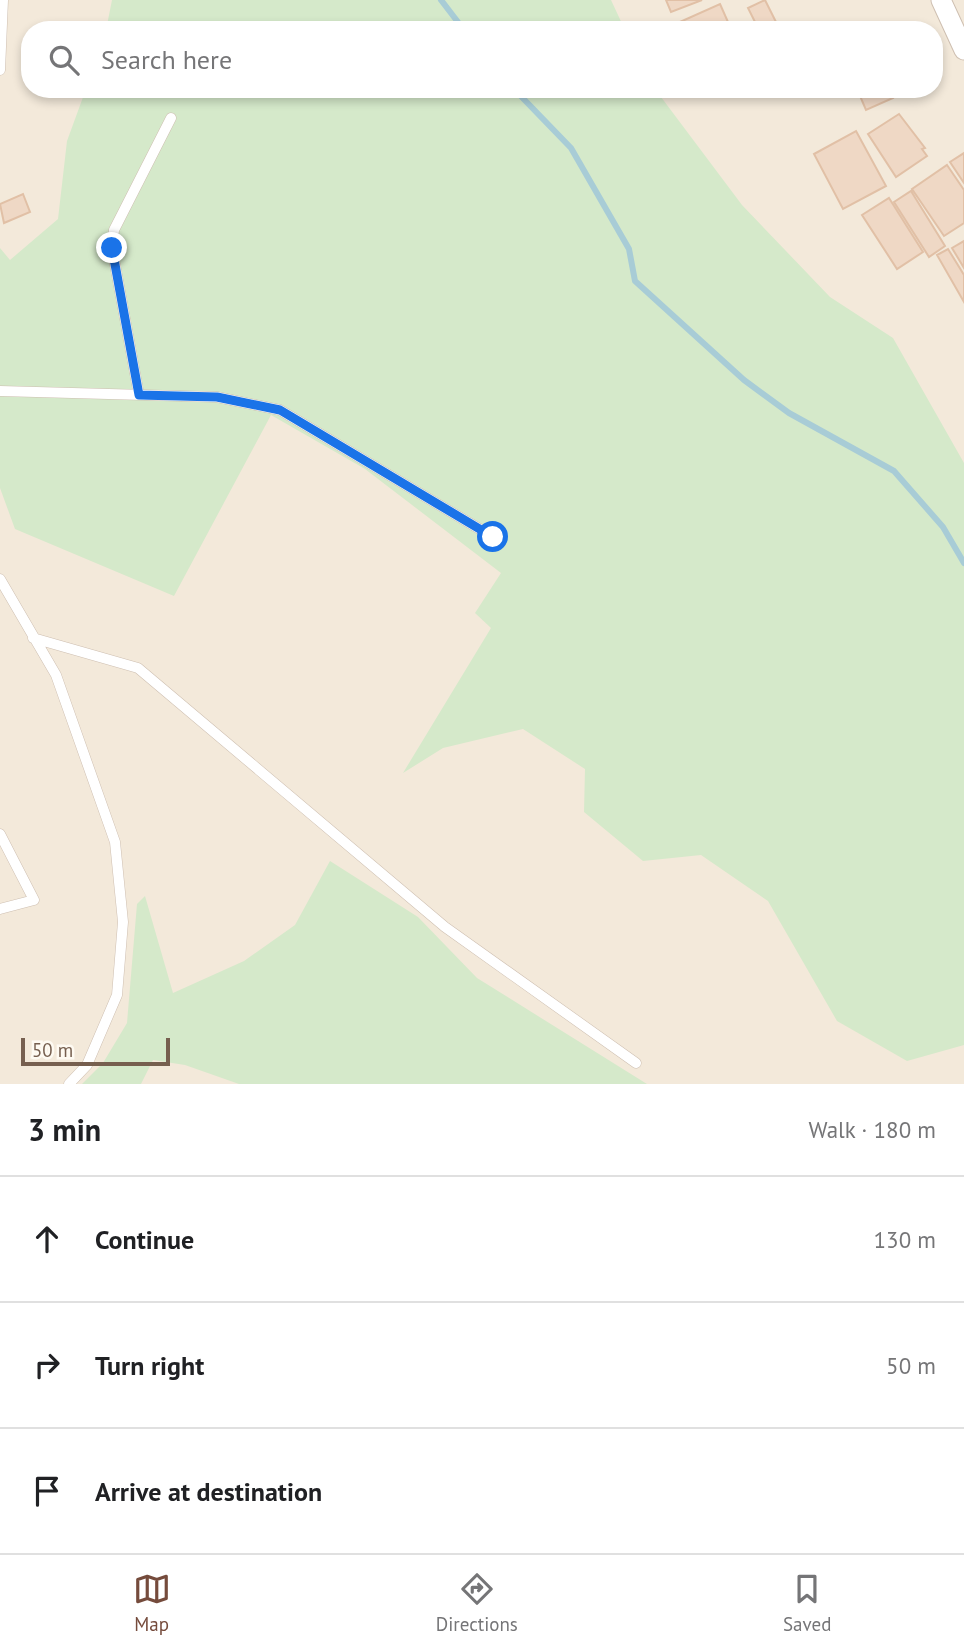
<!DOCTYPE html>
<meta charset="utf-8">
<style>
:root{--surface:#fff;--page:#f6f6f6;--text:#202124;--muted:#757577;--line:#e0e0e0;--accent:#754b3c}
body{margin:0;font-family:"PT Sans",sans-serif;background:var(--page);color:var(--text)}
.scale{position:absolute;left:21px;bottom:18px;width:149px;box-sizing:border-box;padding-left:7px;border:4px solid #765f4f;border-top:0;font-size:19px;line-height:24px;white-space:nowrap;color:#765f4f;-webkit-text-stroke:5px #fefaf2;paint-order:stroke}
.stop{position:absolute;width:21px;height:21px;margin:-16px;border:5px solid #1a73e8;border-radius:50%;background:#fff}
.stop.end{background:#1a73e8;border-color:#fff;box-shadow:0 2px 7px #0008}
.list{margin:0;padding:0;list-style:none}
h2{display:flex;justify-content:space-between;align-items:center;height:91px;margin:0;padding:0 28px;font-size:30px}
h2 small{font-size:23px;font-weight:400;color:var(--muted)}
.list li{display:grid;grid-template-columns:46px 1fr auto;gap:21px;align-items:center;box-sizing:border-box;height:126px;padding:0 28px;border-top:2px solid var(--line)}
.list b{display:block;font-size:26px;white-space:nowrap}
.list em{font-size:23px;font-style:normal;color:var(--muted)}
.icon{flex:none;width:38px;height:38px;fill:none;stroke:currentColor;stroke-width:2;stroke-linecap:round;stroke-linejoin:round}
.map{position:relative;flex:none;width:964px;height:1084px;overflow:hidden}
.search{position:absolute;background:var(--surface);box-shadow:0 4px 10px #0003;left:21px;right:21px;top:21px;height:77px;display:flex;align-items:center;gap:18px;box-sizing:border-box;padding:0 24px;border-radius:28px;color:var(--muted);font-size:26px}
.sheet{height:469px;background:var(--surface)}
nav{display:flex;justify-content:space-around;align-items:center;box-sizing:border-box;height:98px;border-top:2px solid var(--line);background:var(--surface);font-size:19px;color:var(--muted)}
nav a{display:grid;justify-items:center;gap:4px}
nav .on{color:var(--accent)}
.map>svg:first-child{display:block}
</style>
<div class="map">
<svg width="964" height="1084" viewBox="0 0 964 1084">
<rect width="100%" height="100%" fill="#fcf6ec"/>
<path fill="#f3e9da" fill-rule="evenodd" d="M0,0h964v1084h-964zM30,30h904v59h-904z"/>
<path fill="#d5e9ca" d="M112,0h499l14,30h-519z
M86,89h569l87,116 88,92 63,41 71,125v582l-57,16 -70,-40 -69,-120 -67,-46 -58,6 -59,-49 1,-43 -62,-40 -80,19 -40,25 88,-145 -16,-15 26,-40 -136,-104 -94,-54 -97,181 -159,-67 -15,-41v-240l10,12 48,-41 9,-78z
M330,861l88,56 59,61 170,106h-408l-54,-19 -32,-5 -12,24h-59l21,-21 24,-40 10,-119 8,-8 28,97 71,-32 51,-36z"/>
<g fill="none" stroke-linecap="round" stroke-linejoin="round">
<path stroke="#a8ccd6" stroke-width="6" d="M441,0l23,30
M514,89l57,59 58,101 6,32 109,99 45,33 105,58 49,56 21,36"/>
</g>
<path fill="#efd8c5" stroke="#e1c0a6" stroke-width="2" d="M666,0h36l-31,12z
M765,0l15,30h-21l-11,-22z
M720,4l8,18 -17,8h-49z
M857,89h32l4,9 -27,12z
M899,114l26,34 -3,1 5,7 -31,21 -28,-43z
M856,131l30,55 -43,23 -29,-55z
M964,153v30l-14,-21z
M947,165l17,25v33l-20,13 -32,-47z
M911,191l34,55 -16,11 -35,-55z
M23,194l7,18 -26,11 -4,-19z
M889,198l34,54 -26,17 -35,-54z
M964,241v27l-12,-20z
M948,249l16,26v27l-27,-47z"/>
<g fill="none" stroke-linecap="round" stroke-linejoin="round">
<g stroke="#cebfb1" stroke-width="11">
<path id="lane" d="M0,70l3,-70
M0,391l217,6 63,13 213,127
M139,395l-27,-147 2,-18 57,-112
M0,579l56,96 59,167 8,80 -6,73 -30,70 -18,19
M33,638l105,30 307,259 191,136
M0,834l34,66 -34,9"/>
</g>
<g stroke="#cebfb1" stroke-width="21">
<path id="street" d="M941,0l23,50"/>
</g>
<use href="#lane" stroke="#fff" stroke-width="10"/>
<use href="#street" stroke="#fff" stroke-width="19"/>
</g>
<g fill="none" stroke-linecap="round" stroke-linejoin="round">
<path stroke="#1a73e8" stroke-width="9" d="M112,248l27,147 78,2 63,13 213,127"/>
</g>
</svg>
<div class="scale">50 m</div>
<div class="stop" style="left:493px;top:537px"></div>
<div class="stop end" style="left:112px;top:248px"></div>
<div class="search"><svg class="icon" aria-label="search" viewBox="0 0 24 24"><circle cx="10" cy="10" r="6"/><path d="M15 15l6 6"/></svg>Search here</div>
</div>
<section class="sheet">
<h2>3 min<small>Walk · 180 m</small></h2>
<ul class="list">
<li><svg class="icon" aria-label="ahead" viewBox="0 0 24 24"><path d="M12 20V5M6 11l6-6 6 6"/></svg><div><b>Continue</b></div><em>130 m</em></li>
<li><svg class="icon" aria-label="right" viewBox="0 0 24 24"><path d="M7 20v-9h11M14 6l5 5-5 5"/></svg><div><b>Turn right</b></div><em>50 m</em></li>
<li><svg class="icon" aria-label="arrive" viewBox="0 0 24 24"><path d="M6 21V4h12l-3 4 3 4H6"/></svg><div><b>Arrive at destination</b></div></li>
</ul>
</section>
<nav>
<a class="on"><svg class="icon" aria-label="map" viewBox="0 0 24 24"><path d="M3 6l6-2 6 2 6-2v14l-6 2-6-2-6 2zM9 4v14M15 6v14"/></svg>Map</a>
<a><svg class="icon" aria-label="directions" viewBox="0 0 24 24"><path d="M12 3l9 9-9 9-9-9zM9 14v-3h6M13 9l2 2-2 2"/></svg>Directions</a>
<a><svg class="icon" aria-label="saved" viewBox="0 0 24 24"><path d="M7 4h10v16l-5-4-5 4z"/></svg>Saved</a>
</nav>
